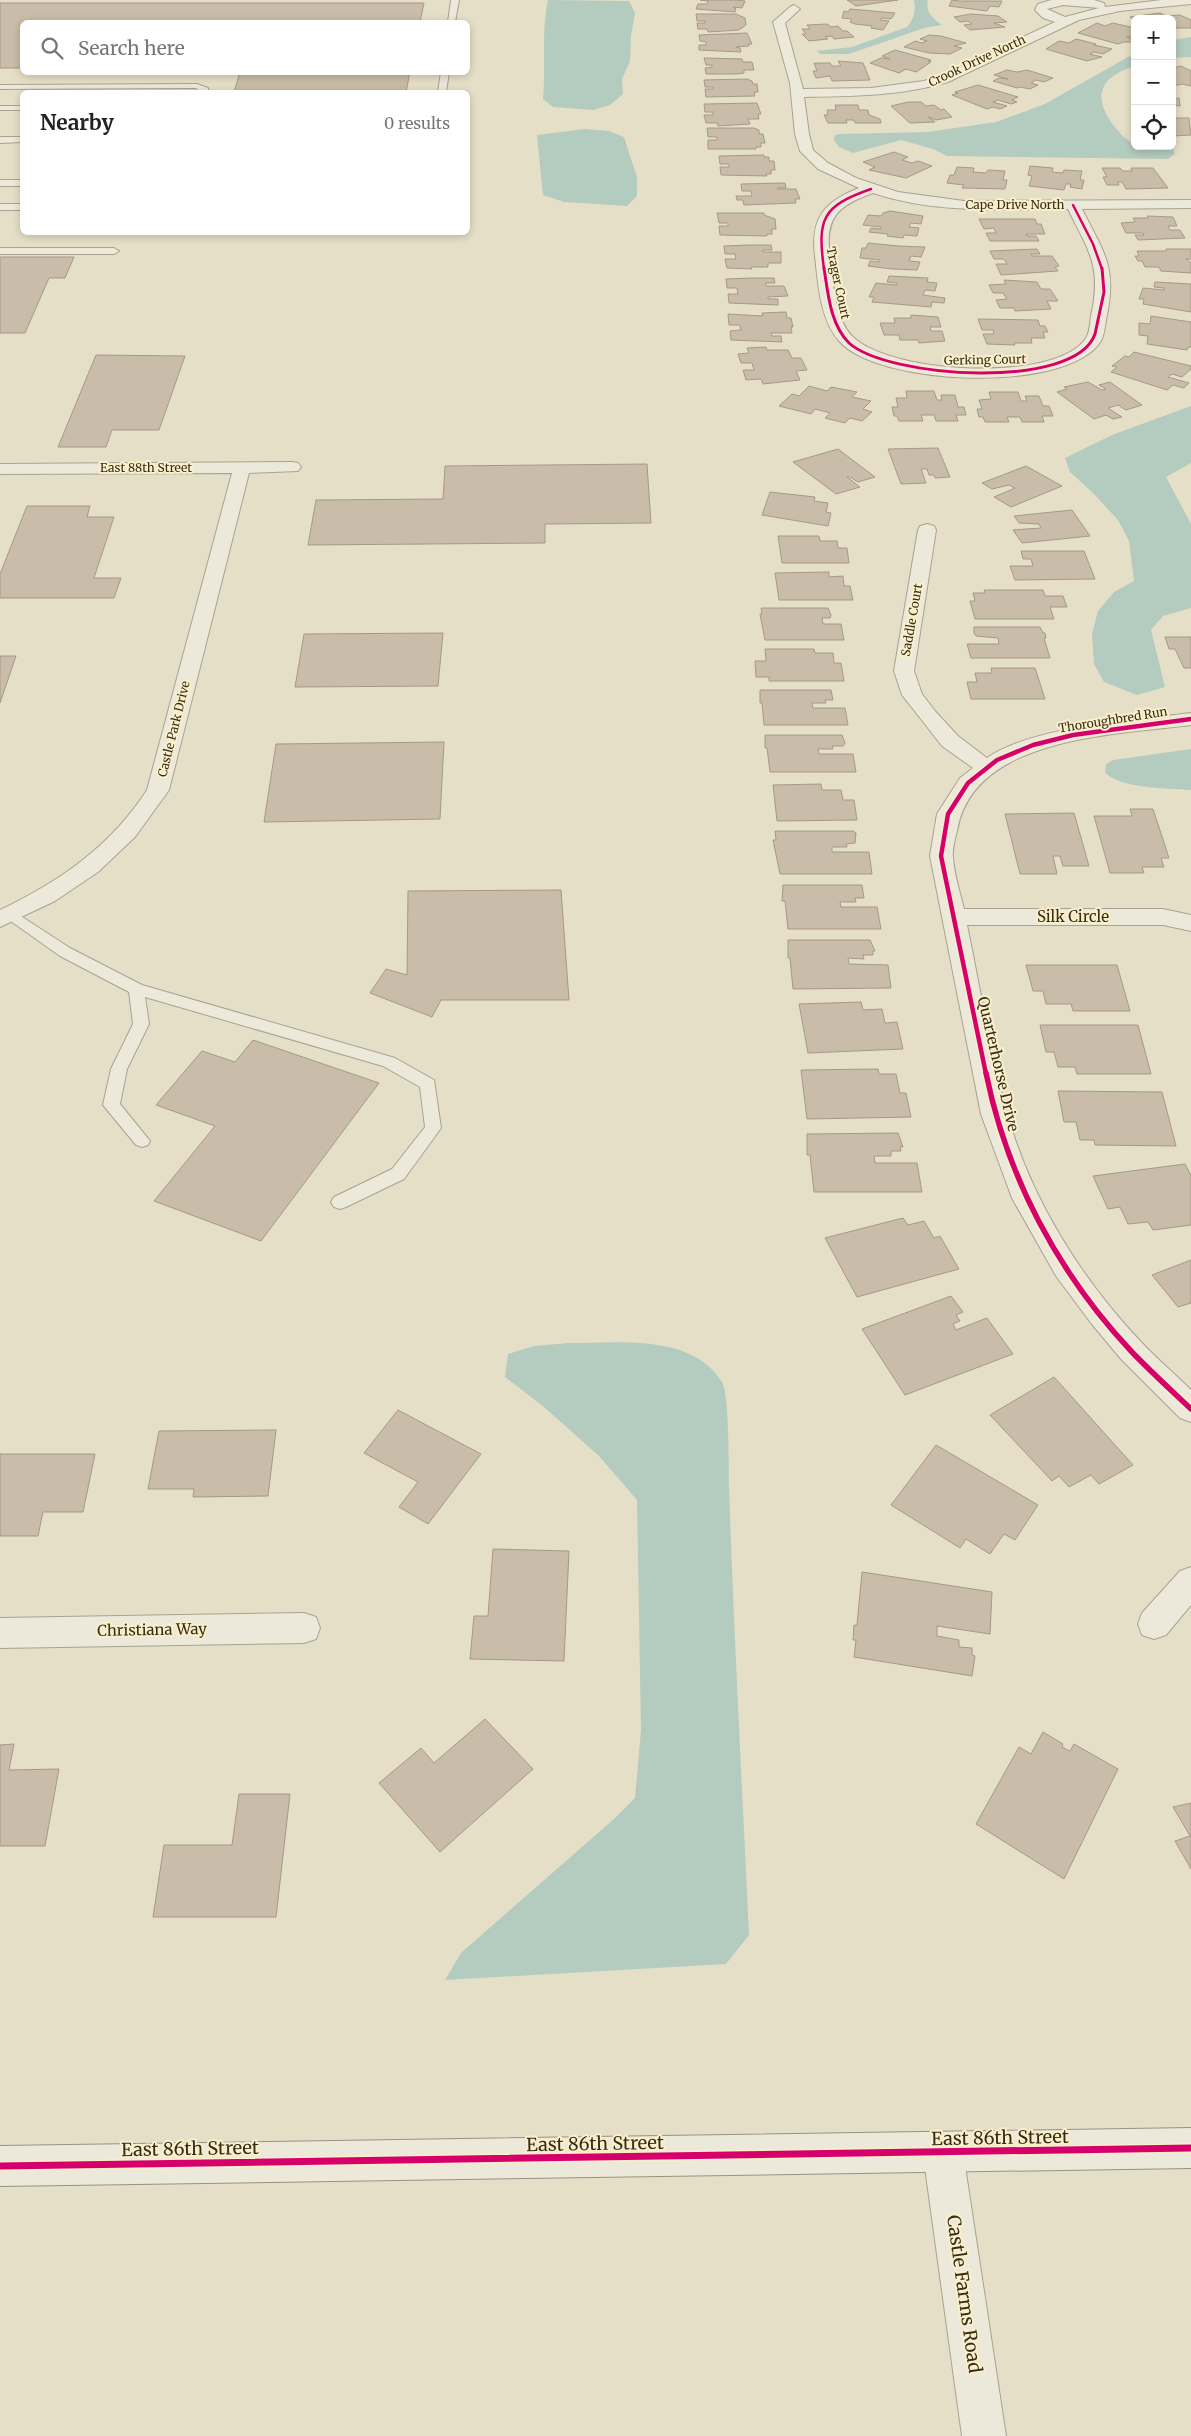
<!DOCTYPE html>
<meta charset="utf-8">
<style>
:root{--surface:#fff;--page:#f2f2f2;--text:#222;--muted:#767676;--line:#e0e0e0}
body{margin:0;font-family:Merriweather,serif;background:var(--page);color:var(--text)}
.controls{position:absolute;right:15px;top:15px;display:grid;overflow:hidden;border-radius:8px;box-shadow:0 2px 8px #0003}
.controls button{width:45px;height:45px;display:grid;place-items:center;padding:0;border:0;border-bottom:1px solid var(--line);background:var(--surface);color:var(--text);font:25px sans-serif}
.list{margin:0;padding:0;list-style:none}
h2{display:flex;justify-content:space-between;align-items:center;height:65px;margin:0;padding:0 20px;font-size:21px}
h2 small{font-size:16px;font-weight:400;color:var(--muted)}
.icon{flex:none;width:28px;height:28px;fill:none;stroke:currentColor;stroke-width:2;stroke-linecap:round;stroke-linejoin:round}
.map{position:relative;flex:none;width:1191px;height:2436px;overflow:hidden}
.search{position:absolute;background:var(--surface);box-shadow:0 2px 8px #0003;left:20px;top:20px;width:450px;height:55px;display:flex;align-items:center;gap:12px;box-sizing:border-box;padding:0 18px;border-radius:8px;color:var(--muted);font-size:19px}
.panel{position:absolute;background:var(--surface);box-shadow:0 2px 8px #0003;left:20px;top:90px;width:450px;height:145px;border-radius:8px}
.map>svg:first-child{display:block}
</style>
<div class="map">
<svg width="1191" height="2436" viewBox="0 0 1191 2436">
<rect width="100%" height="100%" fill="#e5dfc7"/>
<path fill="#b4cbbf" d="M548,0l81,1 6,12 -4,23 -1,25 -8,18 1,15 -13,11 -17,5 -40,-3 -10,-8c3,-33 -2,-65 5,-99z
M914,0h14c-3,12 5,19 14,25l-18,3 -75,26h-29l-3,-3 35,-4 55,-20c7,-8 9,-16 7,-27z
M1191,37v20l-19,1v-18z
M1135,53v13c-36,11 -43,31 -21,60 6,7 12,15 21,17v3h33l5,3 2,5 -7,5 -221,-3 -14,-7 -32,-9 -48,13 -14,-6 -5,-7 1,-5 5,-1 88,-2 68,-10 49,-18z
M585,129l24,2 15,6 13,40v19l-10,10 -63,-4 -21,-7 -6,-60z
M1191,406v57l-25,14 25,47v84l-28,8 -12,14 14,57 -28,8 -33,-13 -10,-18 -2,-30 6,-23 16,-19 20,-11 -5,-40 -11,-21 -25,-27 -23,-21 -5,-14 47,-23z
M1191,749v41c-23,-2 -68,-1 -86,-17l1,-9 7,-4z
M569,1343c49,0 123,-10 153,39 7,10 7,87 7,105 5,149 13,299 20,448l-23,29 -281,16 16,-27 153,-134 21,-21 6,-68 -4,-230 -38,-44 -55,-49 -39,-30 3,-23 26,-8z"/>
<path fill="#c9bca8" stroke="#a59a87" d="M736,0l9,1 -3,7 -9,-1 3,2 -1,3 -39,-3 2,-5h9l1,-3 -8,-1z
M847,0h51l-42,6z
M952,0l8,1h42l-3,6 -9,-1 -3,5 -38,-5z
M0,3h424l-4,19h-398v46h-22z
M850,9l45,4 -4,6 -9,-1 -2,2 9,1 -6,9 -12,-2 1,-2 -17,-2 -5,-2 2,-3 -10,-1 2,-7 4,1z
M1160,13l6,3 14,-1 11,5v8h-19v-9l-37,1 -5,-3z
M696,14h40l9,4 1,7 -7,5 -31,2 -1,-3h-9l-1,-6h8v-2h-8z
M971,14l27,2 9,6 -13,1 11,4 -35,3 -6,-5 8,-1 -4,-3 -8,1 -6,-5z
M1097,23l8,3 8,-3 22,5v9h-8l8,3v2h-11l-6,2 -40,-11z
M827,24l4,3 7,-1 5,5h4l7,6 -20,2 -2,-3 -7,1 3,2 -19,2 -7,-7h4l-4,-5h8l-3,-4z
M747,33l5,11h-4l1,2 -13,1 4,1 1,4 -42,-2v-5h7v-3l-6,-1 -1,-6z
M929,35l12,1 25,7 -12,3 8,2 -12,6 -21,-1 -25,-6 11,-6 7,2 5,-2 -7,-2z
M1076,39l20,5 -2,1 18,4 -9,5 -9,-2 -4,2 12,3 -15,4 -41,-12 13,-8 10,2z
M895,50l36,10 -3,1 3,1 -15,10 -10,-3 -7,4 -29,-10 11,-5 9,1 -8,-3z
M704,58l38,1 1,3h9l2,8h-10v3l-7,1h-31l-1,-6 7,-1v-2h-6z
M838,61l25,2 7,17 -38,1 -2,-5 -14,2 -3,-7h4l-3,-8h16l2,3h9z
M1181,66l10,5v15l-9,-2 -10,2v-14h2l-2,-4z
M1007,70l10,2 10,-2 26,8 -9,4 -8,-2 -5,3 7,2 -8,4 -10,-2 -3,1 -24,-7 6,-3 9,1 -14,-4z
M240,72h170l-4,20h-172z
M747,79l5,2 1,3h4l1,8h-4l1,4 -49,1 -1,-8h8v-2h-8l-1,-7z
M978,85l40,12 -6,3 5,2 -6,2 -13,-4 -5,2 14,4 -7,3 -7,-2 -6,2 -35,-14 6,-2 -3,-1z
M1172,98h7l1,8 -8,-1z
M908,102h13l5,4 8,-1 7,5 3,-1 8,8 -16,3 -8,-3 7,5 -25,1 -19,-17z
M757,103l4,11h-3l1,5h-11l2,5 -32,2 -1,-3h-11l-2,-8h9v-3h-8l-1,-8z
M835,105h23l1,5h9l1,5 11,4 1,4h-26l-1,-3h-8l1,3h-19l-4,-8h4l-1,-5h9z
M1172,118h17l2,17 -19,1z
M707,128h47l5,2v4h4l2,9h-4v4h-5v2h-48v-9h9v-3h-9z
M894,152l14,5 -6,3 10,3 6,-2 14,5 -26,12 -37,-8 6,-3 -12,-5z
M764,155v2h5v4h5l1,9h-4v4h-5l1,2 -46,-1 -1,-8h9v-3h-9l-1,-8z
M1030,166l23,2 -1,4 11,1 1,-3 18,1 -2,9h4l-2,9 -12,-2 1,-3h-5l-2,6 -35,-4 3,-10 -4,-1z
M957,167l17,1 -1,4 13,1 2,-3 17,1 -2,9h4l-2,9 -43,-1 2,-3 -17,-2 3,-8h4z
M1102,168h18l2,3h10l-1,-3h22l15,20 -42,1 -4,-7h-4l1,3h-12l-4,-8h4z
M785,183l1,5h-9l1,1h18l4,10h-5l1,4 -52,2 -1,-5h-6l-1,-4h16l-1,-5h-9l-1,-7z
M890,211l33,5 -2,8 -10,-1 -2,4 10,1 -2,8 -13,-1 -1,3 -16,-2 1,-2 -19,-2 2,-4 9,1 1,-2 -18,-2 5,-10 13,1 2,-3z
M717,213h47v2l11,4 1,10h-4v5h-5v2l-47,-1 -1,-9h9v-3h-9z
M1147,216l26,1 4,9h-9l2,4h10l5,8 -47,2 -3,-5h9l-1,-2h-17l-5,-10 14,-1 -2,-4h15z
M979,219h56l2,5h4l4,10h-19l1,2h9l3,5h-49l-4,-8h10l-2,-5 -10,1z
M868,243l30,3 27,1 -4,10 -10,-1 -2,5 11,1 -3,8 -25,-1 -24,-3 2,-5 9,1 1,-2 -20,-2 2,-10h4z
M749,245h22l1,5h-9v2h18v11h-13v4h-17l1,2 -25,-1 -2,-9h11l-1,-5h-10l-1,-8z
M1037,249l3,5h-9l1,2h20l7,10 -4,1 3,4 -57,4 -5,-11h11l-3,-5h-10l-4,-8z
M1166,249h25v10h-5l5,4v10l-30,-2 -2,-4h-14l-3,-6h-4l-3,-5h4l-2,-5h29z
M0,257h74l-9,21h-16l-24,55h-25z
M889,276l39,2 -1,4 10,1 -2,8 -10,-1 -2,5 22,3 -1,5 -12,-1 -1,5 -59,-5 2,-5h-5l7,-14 20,2 1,-2 -10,-1z
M751,278h23l1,5h-9v3h18l4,10 -20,1v2h10v6l-49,-2 -1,-9h10l-1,-6h-10l-1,-9z
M1004,280l33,2 4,7h9l8,12h-11l4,8 -36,2 -1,-3h-14l-4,-8 11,-1 -4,-6h-10l-4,-8 17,-1z
M1155,282l36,2v28l-48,-8 1,-5h-5l4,-11 21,2v-2l-10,-1z
M786,312l1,6h4l2,9h-2l1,6h-21l1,3h9l1,6 -51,-2 -1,-9 11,-1 -1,-5h-11l-1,-11 35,2 -1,-3z
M911,315l27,2 3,10h-11l1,4h11l3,10 -26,2 -1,-3h-18l-1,-5h-15l-4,-12h15l-1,-5h17z
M1151,316l40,6v25h-3l-1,3 -40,-6 1,-8 -9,-1v-12l11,1z
M978,319l60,1 2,6h5l3,6h-5l2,6h-14l1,5h-18l1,2 -28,-1 -4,-10h11l-1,-4h-11z
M766,347l1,3h21l4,8h9l6,12 -11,1 4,9 -37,4 -2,-5 -15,1 -3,-10h11l-2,-7h-11l-3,-9 11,-1 -2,-5z
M1134,352l57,14v3l-9,8 -10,-3 -4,3 21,6 -5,5 -11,-3 -6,5 -56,-18 6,-5 -5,-1 13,-10 4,1z
M96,355l89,1 -26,74h-47l-6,17h-48z
M1088,382l14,8 4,-1 -7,-4 11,-3 32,23 -16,5 -8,-5 -10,3 14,9 -9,2 -7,-4 -12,4 -37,-27 10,-3 -3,-2z
M809,386l18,5 4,-4 26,5 -5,5 19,4 -8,8 9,3 -10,9 -12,-3 -5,5 -20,-5 5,-5 -15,-4 -4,5 -32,-8 13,-12 7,2z
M906,391h28l3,9h5l-1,-5h14l3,12h6l2,8h-10l2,6h-22l-2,-6h-13l2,6h-24l-2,-5h-3l-2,-9h6l-2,-9h11z
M989,392h29l3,9h6l-2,-5h14l4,10h6l4,10h-11l2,6h-22l-2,-5h-13l2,5h-24l-2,-5h-4l-2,-8h5l-3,-9 12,-1z
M938,448l12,29 -15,1 -1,-3h-5l-2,-6h-6l5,14 -25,1 -13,-35z
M838,449l37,28 -17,5 -8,-5h-3l13,10 -24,7 -43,-32z
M647,464l4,59 -106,1v19l-237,2 8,-45 127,-1 2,-33z
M1026,466l36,20 -51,21 -17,-10 21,-9 -6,-3 -17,4 -10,-6z
M770,492l45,5 -1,4 14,2 -2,9 5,1 -3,13 -66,-11z
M27,506h63l-3,11h27l-20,61h27l-7,20h-114v-24z
M1072,510l18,26 -68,7 -9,-13 28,-2 -2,-4 -20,-1 -5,-7z
M778,536h41l1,5h17l1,7h9l2,15h-67z
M1021,551h63l11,28 -80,1 -5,-14h23l-2,-7h-8z
M829,572v5l14,-1 1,10h6l3,14h-74l-4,-27z
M984,590h59l2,6h18l4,11h-17l4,12h-79l-5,-18h5l-2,-8h12z
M761,608h67l3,7 -1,3h-8l1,6h18l3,16h-79l-5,-26h2z
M974,627h66l3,6h2l1,5h-2l6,20h-79l-4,-14h32l-1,-6 -22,-2 -2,-3z
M443,633l-5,53 -143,1 9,-53z
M1165,637h26v31h-7l-9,-19h-6z
M765,649h49l1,4h18l1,10h7l3,18h-75v-4h-13l-1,-16h11z
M0,656h16l-16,47z
M991,668h44l10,31h-74l-4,-17h10l-2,-9h17z
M760,690h71l2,10h-8l1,3h-14l1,5h32l3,17h-84l-2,-22h-2z
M765,735h77l3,8 -2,3h-11l1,3h-15l1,5h34l3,18h-86l-3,-24h-2z
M444,742l-4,77 -176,3 12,-78z
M821,784l1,6h19l2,10h11l3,20 -80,1 -4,-36z
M1130,809h23l16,49h-8l3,9h-22l2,6h-34l-16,-57h38z
M1074,813l15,53h-26l-3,-10h-7l4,18h-37l-15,-60z
M775,831h78l3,2 -1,10 -9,1 1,3h-15v5h37l3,22h-92l-7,-34h3z
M783,885h79l2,13h-9l1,4h-16l1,5h36l4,22h-93l-3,-28h-3z
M561,890l8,110h-128l-9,17 -62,-24 16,-24 21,6 1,-84z
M788,940h82l5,11h-2v4h-10l1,4 -16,-1 1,6 39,1 3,23 -98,1 -3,-31h-2z
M1026,965h91l13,46h-57l-2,-7h-25l-3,-13h-10z
M861,1002l2,8 19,-1 3,14 12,-1 6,27 -95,4 -9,-49z
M1040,1025h98l13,49h-74l-2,-7h-17l-4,-15h-8z
M253,1040l126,43 -118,158 -107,-40 61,-75 -59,-21 46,-54 33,11z
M878,1069l1,5h17l4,19h6l5,24 -104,2 -6,-49z
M1058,1091l104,1 14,54 -81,-1 -1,-5h-14l-4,-18h-12z
M898,1133l5,14h-3l1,4h-10v5h-17l1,7h42l5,29h-108l-4,-37h-3v-21z
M1185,1164l6,11v50l-38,5 -5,-8 -20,2 -8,-17 -12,2 -15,-33z
M903,1218l5,7 16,-4 10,17 6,-2 19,33 -102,28 -32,-59z
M1191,1260v43l-13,4 -26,-32z
M951,1296l12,16 -7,3 4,6 -7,3 3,6 31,-12 26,36 -108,41 -43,-66z
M1054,1377l79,88 -34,19 -8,-9 -22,12 -10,-11 -7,5 -62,-66z
M398,1410l83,44 -53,70 -29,-17 19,-25 -54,-29z
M276,1430l-8,66 -75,1 1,-8h-46l11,-58z
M936,1445l102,60 -23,35 -11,-6 -14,20 -24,-15 -6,9 -69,-43z
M0,1454h95l-12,58h-40l-5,24h-38z
M493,1549l76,2 -5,110 -94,-2 4,-43h14z
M862,1572l130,20 -2,42 -53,-8v10l22,4v7l13,1v7l3,1 -3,20 -118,-19 2,-17h-3l1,-15h3z
M485,1719l48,50 -93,83 -61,-69 42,-35 13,15z
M1043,1732l20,12 -1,3 8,4 4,-7 44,25 -54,110 -88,-55 43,-77 12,7z
M14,1744l-5,26 50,-1 -14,77h-45v-101z
M239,1794h51l-14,123h-123l11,-72h68z
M1191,1803v66l-16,-28 15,-5 -17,-29z"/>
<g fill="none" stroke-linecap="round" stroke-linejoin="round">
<g stroke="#a9a291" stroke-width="2">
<path id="lane" d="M451,0h8l-4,22h-7z
M441,72h8l-3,20h-8z
M197,84l11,4v4h-8l-4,-4 -196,1v-4z
M0,106h22v4h-22z
M0,137h22v5l-22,1z
M0,180h22v6h-22z
M0,204h22v6h-22z
M0,248h114l5,3 -5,3h-114z
M10,909l60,39 72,37 253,73 39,22 7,48 -37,51 -58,28 -6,2 -6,-2 -3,-5 3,-5 58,-28 33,-42 -5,-40 -37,-21 -238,-69 4,27 -22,45 -7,35 30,37 -2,4 -6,2 -6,-2 -33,-40 8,-36 22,-45 -4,-32 -69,-36 -55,-39 -2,-3 2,-3z"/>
</g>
<g stroke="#a9a291" stroke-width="2">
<path id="street" d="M1051,0h43l10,3 1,4 56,-7h30v4l-71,7 -41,9 -131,62c-47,14 -94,14 -144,15l5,37 4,16 15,13 28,15 42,14 66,9 227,-1v8l-109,1c21,42 35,57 25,106 -2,9 -2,18 -6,26 -33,53 -223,45 -262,0 -19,-22 -21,-57 -24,-85 -5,-38 10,-55 44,-68l-41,-19 -18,-18 -5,-17 -5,-51 -17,-61 17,-15 4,-2 6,4 -15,14 18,66 68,-1 53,-7 16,-5 115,-54 -12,-4 -8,-8 3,-6zM1063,5l36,3 -34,9 -18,-8zM873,193c62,21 130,16 195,16 21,43 34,57 23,107 -1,6 -1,16 -5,22 -30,46 -200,36 -235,-3 -17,-19 -18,-55 -21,-79 -6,-39 9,-51 43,-63z
M292,462l6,1 3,4 -3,4 -49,2 -80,317 -34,47 -37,35 -43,29 -55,26v-17c59,-28 111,-64 147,-120l85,-317 -232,1v-10z
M927,524l7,2 2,4 -22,141 8,23 13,17 23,25 29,22c46,-32 148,-38 204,-45v12c-75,10 -218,11 -234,106 -2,8 -5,18 -4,26 1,17 7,35 11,52h199l28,6v16l-28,-6h-196c13,62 23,127 40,188 23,85 75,167 135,230 15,16 33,31 49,47v32l-11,-4 -59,-59 -30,-36 -35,-47 -44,-78 -31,-84 -51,-258 7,-42 23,-36 13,-10 -31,-22 -21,-27 -19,-24 -8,-24 24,-141 2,-4z
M1191,1567v38l-25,30 -12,4 -12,-4 -4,-11 4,-11 38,-42z
M304,1613l12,4 4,11 -4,11 -12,4 -304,5v-30z
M943,2133l14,6 6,14 43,283h-44l-39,-283 6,-14z"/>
</g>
<g stroke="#999281" stroke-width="2">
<path id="secondary" d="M1191,2128v40l-1191,18v-40z"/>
</g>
<use href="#lane" fill="#ece8da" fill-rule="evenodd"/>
<use href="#street" fill="#ece8da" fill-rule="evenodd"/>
<use href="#secondary" fill="#ece8da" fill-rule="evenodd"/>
<g stroke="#f9f0ca" stroke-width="4">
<path id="cycleway-far4" d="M1073,205l20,39 9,25
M824,269c-7,-50 -2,-63 47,-80"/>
</g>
<g stroke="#f9f0ca" stroke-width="5">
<path id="cycleway-far3" d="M824,268c4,25 6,56 25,75 39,35 226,48 246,-9l9,-42 -2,-24"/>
</g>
<g stroke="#f9f0ca" stroke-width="7">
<path id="cycleway-far2" d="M986,1074l-45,-218 7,-42 20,-31 29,-23 36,-15 40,-10 118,-16"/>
</g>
<g stroke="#f9f0ca" stroke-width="9">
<path id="cycleway-far1" d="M986,1073c21,104 72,200 145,278 19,20 40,39 60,58"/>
</g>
<g stroke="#f9f0ca" stroke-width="10">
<path id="cycleway" d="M0,2166l1191,-18"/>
</g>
<use href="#cycleway-far4" stroke="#d6006c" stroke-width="2.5"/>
<use href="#cycleway-far3" stroke="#d6006c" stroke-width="3"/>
<use href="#cycleway-far2" stroke="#d6006c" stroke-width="4.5"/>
<use href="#cycleway-far1" stroke="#d6006c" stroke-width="5.5"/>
<use href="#cycleway" stroke="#d6006c" stroke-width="7"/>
</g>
<g text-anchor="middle" stroke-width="4" stroke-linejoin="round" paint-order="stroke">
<g font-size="12" fill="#382b1a" stroke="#f9f0ca">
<text transform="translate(977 61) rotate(-25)" y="4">Crook Drive North</text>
<text x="1015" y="209">Cape Drive North</text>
<text transform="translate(838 283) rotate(78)" y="4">Trager Court</text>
<text transform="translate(985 360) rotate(-1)" y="4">Gerking Court</text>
<text x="146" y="472">East 88th Street</text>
<text transform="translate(912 620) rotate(-80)" y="4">Saddle Court</text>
<text transform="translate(1113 720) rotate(-9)" y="4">Thoroughbred Run</text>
<text transform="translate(174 729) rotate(-76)" y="4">Castle Park Drive</text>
</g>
<g font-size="15" fill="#382b1a" stroke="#f9f0ca">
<text x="1073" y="922">Silk Circle</text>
<text transform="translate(998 1064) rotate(77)" y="5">Quarterhorse Drive</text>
<text transform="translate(152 1630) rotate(-1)" y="5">Christiana Way</text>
</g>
<g font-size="18" fill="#382b1a" stroke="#f9f0ca">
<text transform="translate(1000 2138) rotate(-1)" y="6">East 86th Street</text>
<text transform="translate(595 2144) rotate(-1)" y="6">East 86th Street</text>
<text transform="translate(190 2149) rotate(-1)" y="6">East 86th Street</text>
<text transform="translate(964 2294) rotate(82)" y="6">Castle Farms Road</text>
</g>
</g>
</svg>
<div class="controls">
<button>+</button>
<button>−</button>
<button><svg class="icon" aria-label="locate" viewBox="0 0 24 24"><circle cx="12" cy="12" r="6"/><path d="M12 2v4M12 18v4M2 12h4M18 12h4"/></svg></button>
</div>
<div class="search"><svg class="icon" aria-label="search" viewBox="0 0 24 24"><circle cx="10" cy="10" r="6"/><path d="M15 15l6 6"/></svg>Search here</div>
<section class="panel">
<h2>Nearby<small>0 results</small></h2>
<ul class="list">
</ul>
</section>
</div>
